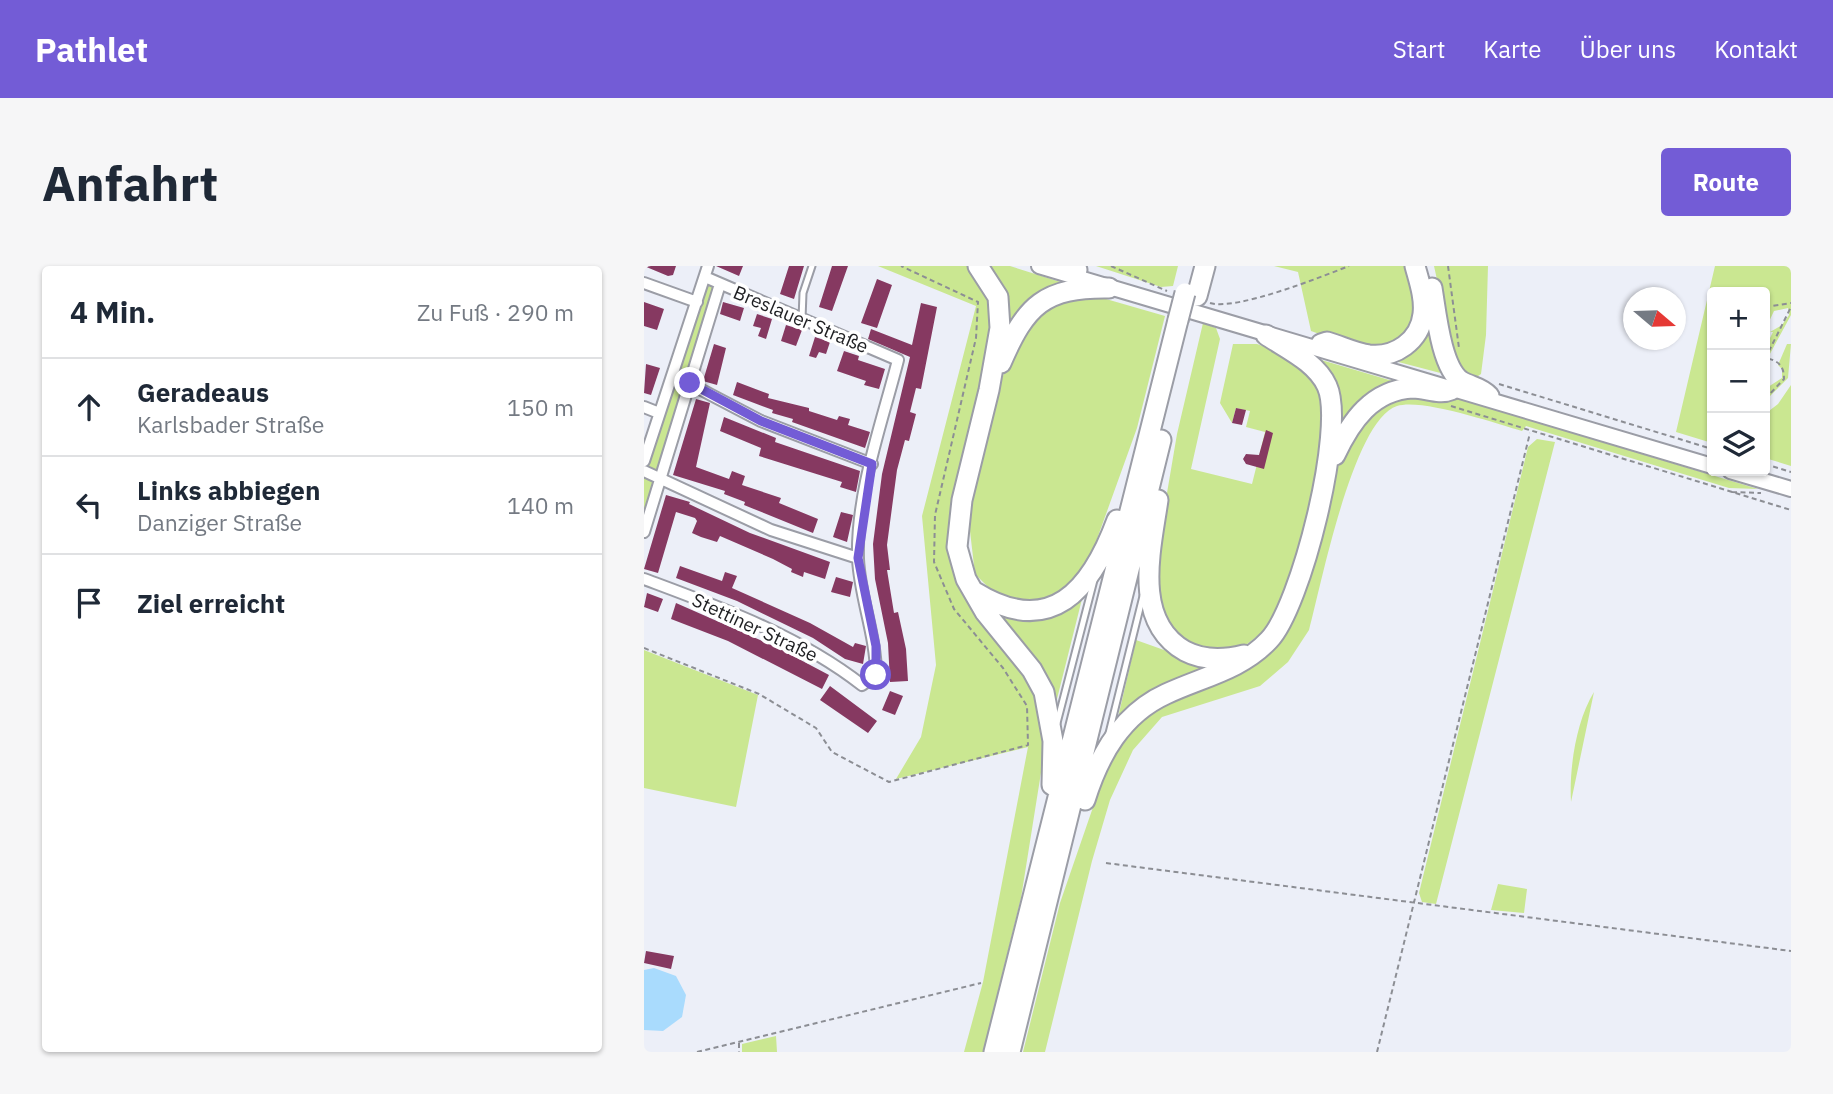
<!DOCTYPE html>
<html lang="de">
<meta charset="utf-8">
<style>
:root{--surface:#fff;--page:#f6f6f7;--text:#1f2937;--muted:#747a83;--line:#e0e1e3;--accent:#735cd6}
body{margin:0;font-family:"IBM Plex Sans",sans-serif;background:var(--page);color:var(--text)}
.controls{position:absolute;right:21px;top:21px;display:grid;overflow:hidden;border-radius:7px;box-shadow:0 2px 5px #0004}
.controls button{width:63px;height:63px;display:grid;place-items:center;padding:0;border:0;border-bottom:2px solid var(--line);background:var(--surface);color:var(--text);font:35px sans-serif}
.compass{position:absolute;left:979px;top:21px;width:63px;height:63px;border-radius:50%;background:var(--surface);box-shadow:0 2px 5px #0004;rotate:109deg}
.stop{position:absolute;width:21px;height:21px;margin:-16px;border:5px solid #735cd6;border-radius:50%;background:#fff}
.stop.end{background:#735cd6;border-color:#fff;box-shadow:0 2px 7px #0008}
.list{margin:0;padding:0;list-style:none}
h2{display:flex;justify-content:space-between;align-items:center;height:91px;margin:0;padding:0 28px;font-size:30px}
h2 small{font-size:23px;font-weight:400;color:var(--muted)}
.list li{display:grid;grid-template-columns:46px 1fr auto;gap:21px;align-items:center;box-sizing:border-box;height:98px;padding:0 28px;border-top:2px solid var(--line)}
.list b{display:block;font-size:26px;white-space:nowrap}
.list p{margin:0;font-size:23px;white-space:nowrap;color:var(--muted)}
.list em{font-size:23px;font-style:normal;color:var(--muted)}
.icon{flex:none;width:38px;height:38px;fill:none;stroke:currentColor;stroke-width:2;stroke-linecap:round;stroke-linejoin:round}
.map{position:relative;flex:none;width:1147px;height:786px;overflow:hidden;border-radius:7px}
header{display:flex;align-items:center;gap:42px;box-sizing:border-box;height:98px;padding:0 35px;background:var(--accent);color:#fff}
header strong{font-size:33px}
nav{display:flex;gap:38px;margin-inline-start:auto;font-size:24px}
.intro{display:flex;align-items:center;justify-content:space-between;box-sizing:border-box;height:168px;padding:0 42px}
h1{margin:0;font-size:49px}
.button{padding:18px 32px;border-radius:7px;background:var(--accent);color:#fff;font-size:24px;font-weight:700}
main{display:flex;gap:42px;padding:0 42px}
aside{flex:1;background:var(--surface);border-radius:7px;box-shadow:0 2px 5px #0004}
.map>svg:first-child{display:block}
</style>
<header>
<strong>Pathlet</strong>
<nav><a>Start</a><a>Karte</a><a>Über uns</a><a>Kontakt</a></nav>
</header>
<div class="intro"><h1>Anfahrt</h1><a class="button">Route</a></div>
<main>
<aside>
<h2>4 Min.<small>Zu Fuß · 290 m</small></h2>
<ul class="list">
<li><svg class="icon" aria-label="ahead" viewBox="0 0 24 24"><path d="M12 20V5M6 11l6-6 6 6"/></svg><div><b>Geradeaus</b><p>Karlsbader Straße</p></div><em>150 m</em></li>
<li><svg class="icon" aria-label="left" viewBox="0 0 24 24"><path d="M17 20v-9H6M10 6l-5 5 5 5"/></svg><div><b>Links abbiegen</b><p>Danziger Straße</p></div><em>140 m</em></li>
<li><svg class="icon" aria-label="arrive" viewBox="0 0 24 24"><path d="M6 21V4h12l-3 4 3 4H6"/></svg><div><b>Ziel erreicht</b></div></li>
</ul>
</aside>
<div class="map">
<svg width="1147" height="786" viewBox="0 0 1147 786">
<rect width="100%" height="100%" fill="#eceff8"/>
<path fill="#cae791" d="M234,0h91l17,16 8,34 -43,237 89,145 7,37 -26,163 -38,154h-19l19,-70 45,-235 -132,32 25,-42 15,-72 -14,-149 54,-210z
M342,0h24l57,18c-34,14 -45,21 -64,52z
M452,0h82l-5,20 -12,1z
M630,0h136c9,47 16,51 -23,83l-45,-7 -31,-11 -13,-59z
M790,0h54l-2,69 -5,39 -10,7 -15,-15z
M1071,0h76v49l-26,48v-15l8,-16h-3l12,-7 7,-10 -1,-7 -14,3 -9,19v-38h-53v151l-36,-11z
M63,15l10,4 -73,239v-49z
M423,30l39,3 59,17 -28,112 -49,136 -15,23 -21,13 -23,5 -29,-6 -25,-25 -7,-60 31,-127 14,-38 25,-38z
M787,45l17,64 -61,-16z
M559,57l13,5 4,11 -29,130 61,15 13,-52 -19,-5 4,-16 -14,-3 -4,15 -12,-20 13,-59h24l17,6 35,22 9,12 10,34 -18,84 -23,87 -18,38 -27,21 -20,5 -33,-9 -26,-24 -7,-22 1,-46 20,-118z
M1143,78h4l-3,34 -23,23v-12l17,-11v-9l-4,-4z
M674,93l78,23 -56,52z
M1147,119v81l-26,-8v-44l13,-10z
M750,129l55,1 309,93 -29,-1 -203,-62 -4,5c-27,-8 -101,-33 -125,-25 -44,14 -76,180 -88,224l-21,32 -28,24 -98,31 -29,33 -23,50 -18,61 -47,191h-22l37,-149 51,-148 33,-43 126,-61 21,-29 40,-142 16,-42z
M893,173l18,3 -119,462 -14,-2 -3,-9 109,-446z
M439,329l-28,112 -63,-95c41,11 57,10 91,-17z
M492,374l56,20 28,4 -104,62z
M0,384l114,45 -22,112 -92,-19z
M950,426l-23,110c-2,-33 5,-81 23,-110z
M854,618l29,5 -3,24 -33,-3z
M132,770l1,16h-35v-8z"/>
<path fill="#a9dbfd" d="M10,702l22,8 10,19 -4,22 -19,14 -19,-1v-60z"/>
<path fill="#863961" d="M0,0h32l-3,9 -5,1z
M72,0h27l-4,10z
M145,0h15l-10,33 -14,-5z
M188,0h16l-16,45 -13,-4z
M233,13l15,6 -15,43 -16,-5z
M0,36l20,7 -7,21 -13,-4z
M79,36l21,6 -4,13 -20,-7z
M277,37l16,4 -16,82 -5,-1 -6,24 6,2 -7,27 -4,-1 -8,30 -10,75 3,25h-3l7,43 4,-1 8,37 2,32 -18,1 -2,-39 -13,-64 -2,-35 9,-70 28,-117 -42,-18 3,-10 41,16z
M113,48l15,5 -6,20 -8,-3 3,-8 -8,-2z
M142,59l16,5 -6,16 -15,-5z
M171,71l15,5 -4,12 -7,-2 -3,6 -7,-2z
M70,78l12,4 -9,37 -14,-4z
M200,85l15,5 -1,4 27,9 -6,20 -15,-4 2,-4 -29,-10z
M2,98l14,4 -9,27 -7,-2z
M93,116l32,12 -1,4 41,10v3l28,9 2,-4 11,3 -2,6 22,7 -5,16 -73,-26 1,-3 -21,-6 1,-3 -40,-15z
M52,133l14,4 -14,64 33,12 3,-8 13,5 -3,9 39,13 -2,5 39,16 -5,14 -69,-28 1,-3 -21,-8 1,-3 -52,-16z
M592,142l10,2 -4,15 -10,-2z
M80,151l52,21 -1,4 85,29 -4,21 -16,-5 2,-5 -83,-26 2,-8 -41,-17z
M622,164l7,3 -9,36 -18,-5 -3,-5 3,-5 13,1z
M22,229l24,7 -1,2 61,29 80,29 -5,17 -21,-7 -1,5 -12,-5 1,-3 -19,-10 -53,-23 -3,6 -16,-5 -9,-4 5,-12 -2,-3 -19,-6 -18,61 -14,-4z
M197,246l12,3 -6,27 -14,-5z
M36,300l42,15 3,-9 12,4 -5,12 78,35 43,24 2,-4 11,3 -3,18 -18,-5 -32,-21 -76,-37 -61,-23z
M192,311l17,5 -3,15 -19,-5z
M3,327l16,6 -5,13 -14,-5z
M32,337l102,45 51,27 -7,14 -94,-48 -57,-22z
M186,420l47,35 -9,12 -48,-33z
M246,425l13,5 -8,19 -13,-5z
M2,685l28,5 -3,13 -27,-6z"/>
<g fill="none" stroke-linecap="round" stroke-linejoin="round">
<g stroke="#9b9da6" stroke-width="9">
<path id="service" d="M158,53l1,-26 9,-27
M413,457l37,-143
M465,467l34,-137"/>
</g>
<g stroke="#9b9da6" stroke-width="14">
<path id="minor" d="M0,17l53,19
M29,109l88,46 111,43
M0,141l15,6
M0,195l64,-195
M0,205l127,59 87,28
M0,266l76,-248
M0,313c75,28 154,56 218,106l14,-10c0,-40 -16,-77 -18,-116 -2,-66 24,-136 40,-199l-193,-83"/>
</g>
<g stroke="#9b9da6" stroke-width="18">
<path id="secondary" d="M395,0l673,200
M1086,205l61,18"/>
</g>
<g stroke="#9b9da6" stroke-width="23">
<path id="motorway" d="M334,0l20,31 2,31 -11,62 -27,110 -5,47 9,32 19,33 47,58 12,22 9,49 -1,44
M429,0l4,4
M788,22c4,23 9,79 29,93 10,6 20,6 28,15
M553,30l8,-30
M677,78l6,-2c14,4 28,11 42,13 26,3 51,-14 54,-41 2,-16 -4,-33 -8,-48
M357,97c25,-58 43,-76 108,-75
M691,189c16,-34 37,-65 78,-67 13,0 26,7 38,2
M514,234c-7,49 -26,121 27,151 19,10 39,9 59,4
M331,326c76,47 116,-2 142,-72
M441,534c14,-45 37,-86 81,-106 36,-17 75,-24 103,-54 32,-33 77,-213 58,-254 -11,-24 -40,-37 -61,-51
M350,786l184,-732
M366,786l151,-612"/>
</g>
<path stroke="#8c8e94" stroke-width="2" stroke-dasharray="5 3.5" stroke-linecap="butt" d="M467,0l56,25
M804,0l11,82
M566,37c26,8 111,-26 139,-37
M1121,41l26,-4
M1121,93l26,-52
M855,118l213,65
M1121,133l19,-20c0,-13 -5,-18 -18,-21
M807,140l340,104
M1121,198l26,8
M1088,226l29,1
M0,382l115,46 57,34 16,24 57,30 139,-37 -1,-39 -24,-38 -49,-59 -20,-47 1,-47 41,-177 2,-36 -77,-36
M462,597l685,88
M95,777v9
M53,786l284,-69
M733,786l153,-619"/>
<use href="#service" stroke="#fff" stroke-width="5"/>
<use href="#minor" stroke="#fff" stroke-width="10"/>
<use href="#secondary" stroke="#fff" stroke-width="14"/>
<use href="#motorway" stroke="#fff" stroke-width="19"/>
<g stroke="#9b9da6" stroke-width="23" stroke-linecap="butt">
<path id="motorway-bridge" d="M534,54l7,-27"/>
</g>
<use href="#motorway-bridge" stroke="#fff" stroke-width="19"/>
</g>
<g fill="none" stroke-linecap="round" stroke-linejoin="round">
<path stroke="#735cd6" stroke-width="9" d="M46,117l71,38 111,43 -14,94 18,88v29"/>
</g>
<g text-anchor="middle" stroke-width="7" stroke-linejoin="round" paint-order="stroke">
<g font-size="19" fill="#1e1f22" stroke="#fff">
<text transform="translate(157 53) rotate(23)" y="7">Breslauer Straße</text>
<text transform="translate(111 361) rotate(25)" y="7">Stettiner Straße</text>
</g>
</g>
</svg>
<div class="controls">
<button>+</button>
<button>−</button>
<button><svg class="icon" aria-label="layers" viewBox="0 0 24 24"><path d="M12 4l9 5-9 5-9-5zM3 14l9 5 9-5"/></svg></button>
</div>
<svg class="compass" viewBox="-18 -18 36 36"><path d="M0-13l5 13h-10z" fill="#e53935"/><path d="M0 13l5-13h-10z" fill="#747a83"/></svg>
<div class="stop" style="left:232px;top:409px"></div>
<div class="stop end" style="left:46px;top:117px"></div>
</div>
</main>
